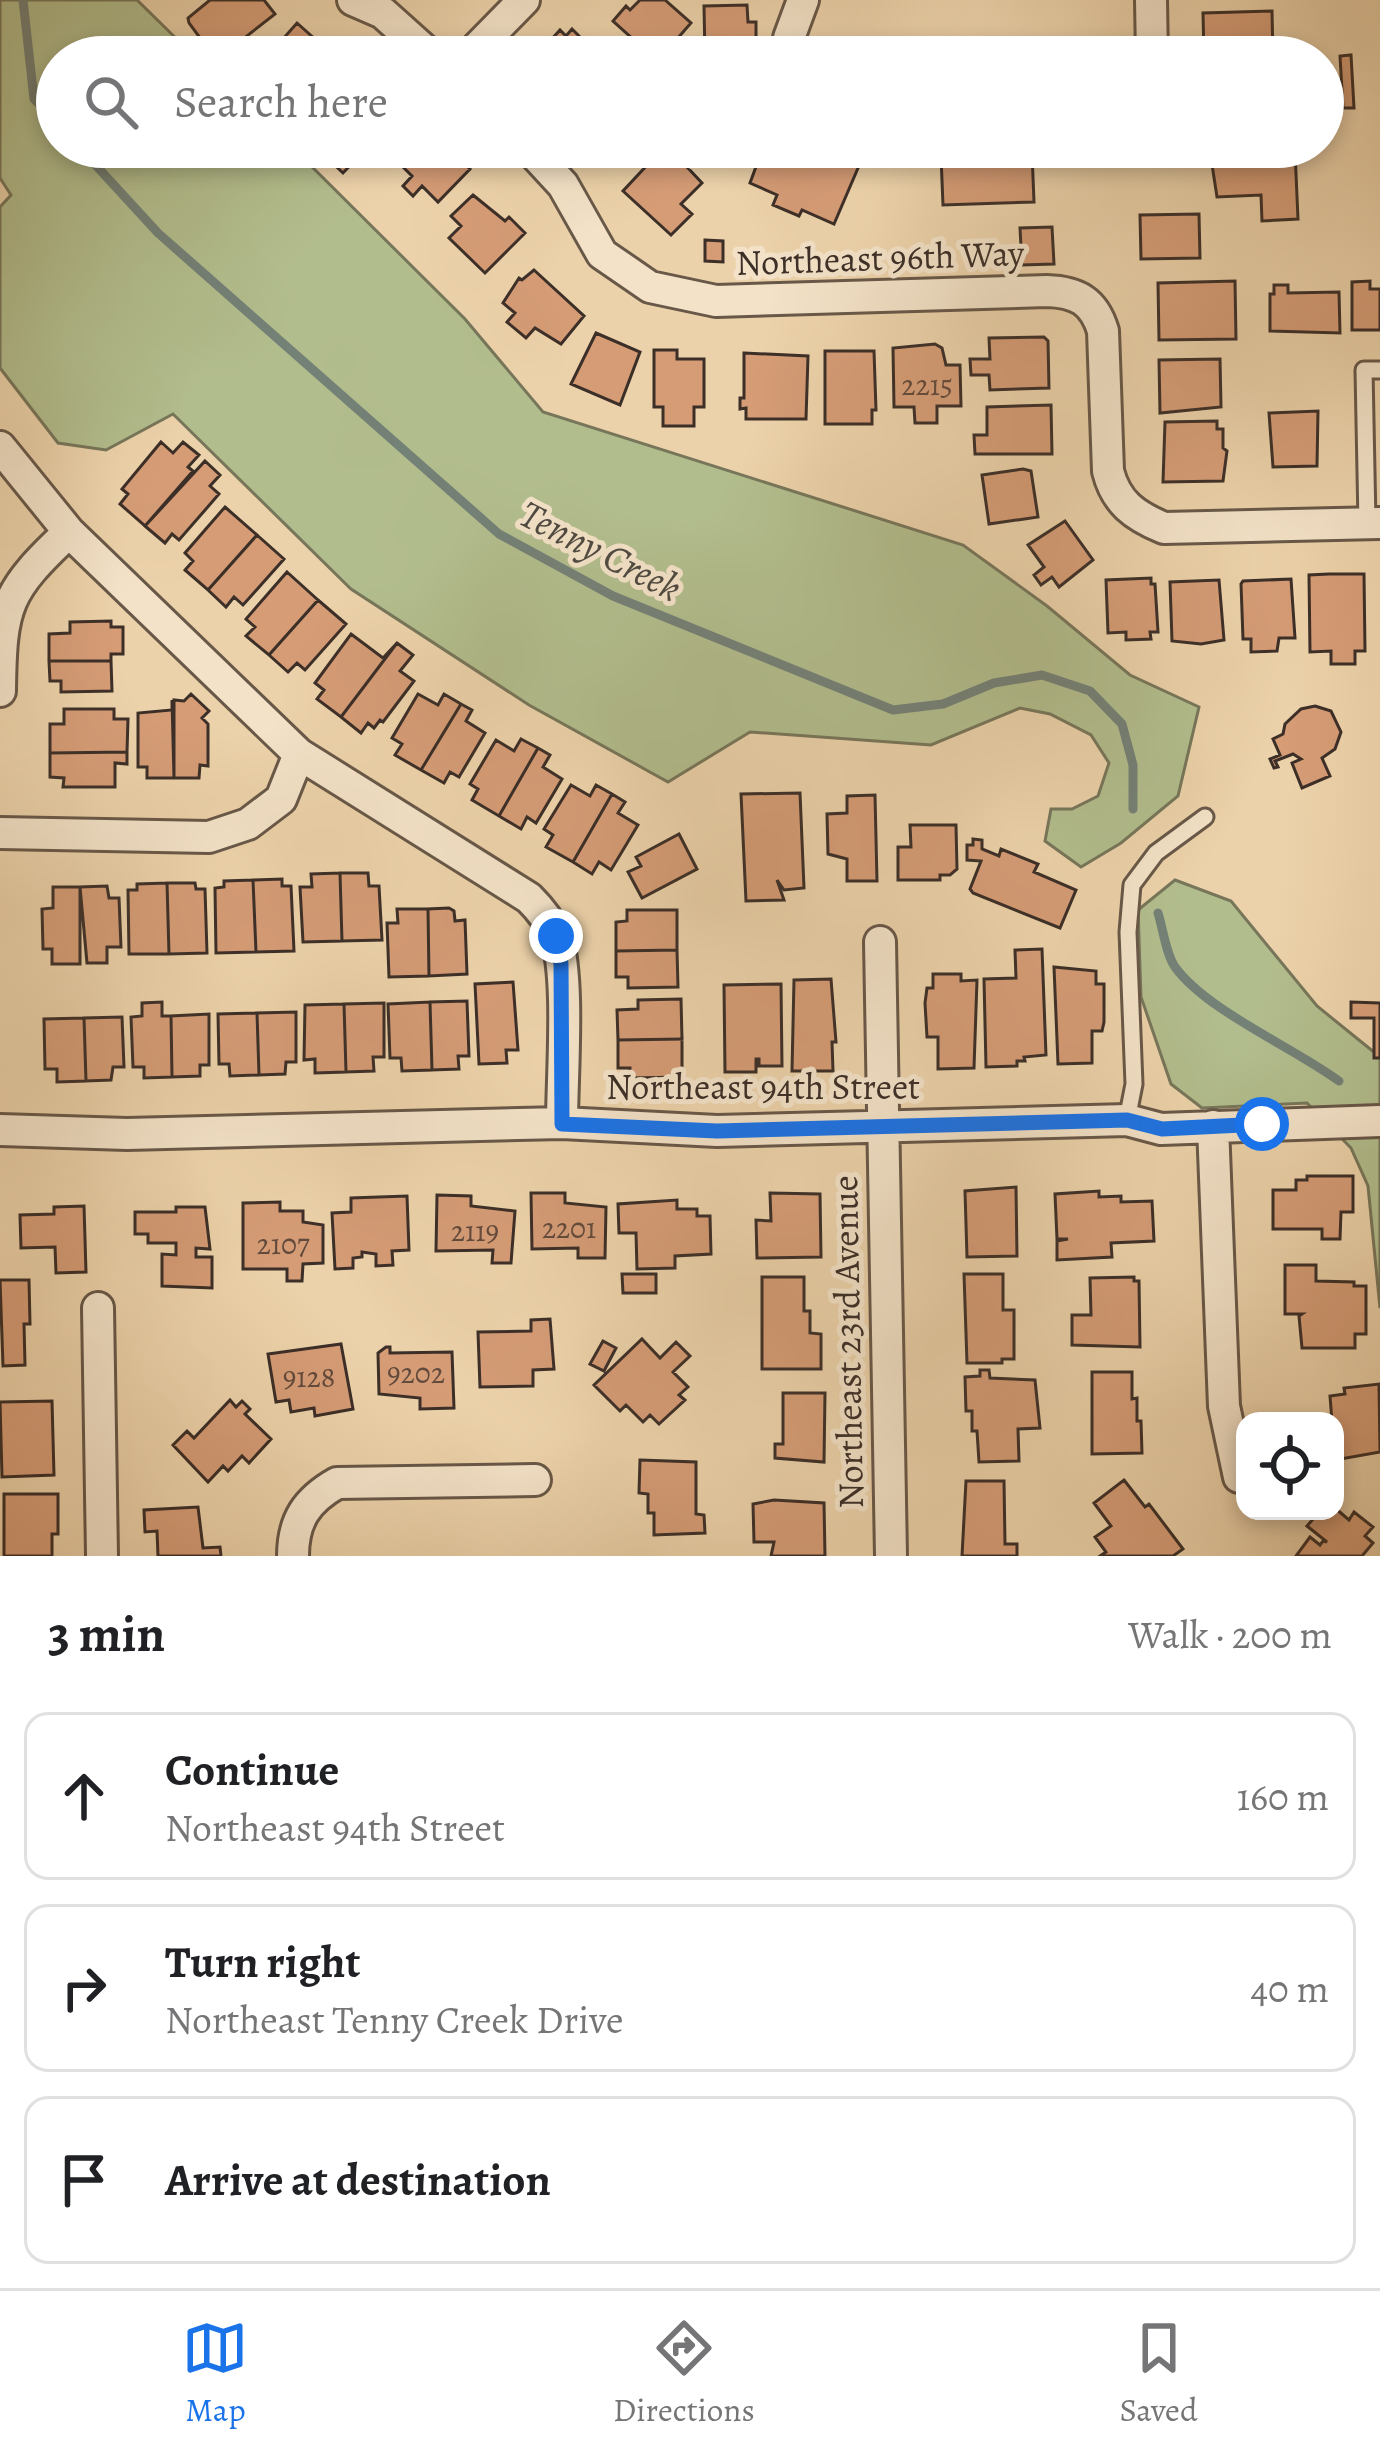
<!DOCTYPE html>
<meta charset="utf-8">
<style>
:root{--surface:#fff;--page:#f6f6f6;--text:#202124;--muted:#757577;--line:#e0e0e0;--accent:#1a73e8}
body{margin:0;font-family:Alegreya,serif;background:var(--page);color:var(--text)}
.controls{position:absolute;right:36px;bottom:36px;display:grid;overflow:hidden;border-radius:24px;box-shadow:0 6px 18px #0003}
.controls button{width:108px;height:108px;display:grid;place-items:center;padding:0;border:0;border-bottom:3px solid var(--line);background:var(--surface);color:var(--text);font:60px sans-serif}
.stop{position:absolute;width:36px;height:36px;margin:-27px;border:9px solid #1a73e8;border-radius:50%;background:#fff}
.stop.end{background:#1a73e8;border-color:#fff;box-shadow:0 3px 12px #0008}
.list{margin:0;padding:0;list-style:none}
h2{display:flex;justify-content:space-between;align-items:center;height:156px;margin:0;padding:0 48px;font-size:51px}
h2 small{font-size:39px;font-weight:400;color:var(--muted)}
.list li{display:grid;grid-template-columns:78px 1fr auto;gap:36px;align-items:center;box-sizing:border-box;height:168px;margin:0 24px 24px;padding:0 24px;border:3px solid var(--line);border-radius:24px}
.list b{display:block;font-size:45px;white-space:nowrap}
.list p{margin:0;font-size:39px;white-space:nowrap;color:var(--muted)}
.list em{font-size:39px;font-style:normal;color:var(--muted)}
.icon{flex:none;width:66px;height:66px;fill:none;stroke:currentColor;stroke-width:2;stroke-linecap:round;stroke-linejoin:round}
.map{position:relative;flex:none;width:1380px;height:1556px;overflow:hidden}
.search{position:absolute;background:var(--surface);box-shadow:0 6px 18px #0003;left:36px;right:36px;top:36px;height:132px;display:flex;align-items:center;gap:30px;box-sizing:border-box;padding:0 42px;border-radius:66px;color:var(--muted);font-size:45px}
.sheet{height:732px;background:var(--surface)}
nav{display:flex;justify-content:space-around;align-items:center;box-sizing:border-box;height:168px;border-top:3px solid var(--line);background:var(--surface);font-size:33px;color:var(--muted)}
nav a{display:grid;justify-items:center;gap:6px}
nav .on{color:var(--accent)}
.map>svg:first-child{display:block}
</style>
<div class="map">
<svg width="1380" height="1556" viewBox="0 0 1380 1556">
<rect width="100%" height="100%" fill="#ecd2aa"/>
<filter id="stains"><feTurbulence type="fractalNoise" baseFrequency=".00167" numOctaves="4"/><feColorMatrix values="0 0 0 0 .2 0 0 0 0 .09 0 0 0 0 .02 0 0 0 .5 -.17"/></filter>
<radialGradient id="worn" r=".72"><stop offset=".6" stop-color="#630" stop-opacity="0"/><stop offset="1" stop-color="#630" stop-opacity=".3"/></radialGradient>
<path fill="#b2bd8d" stroke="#77765a" stroke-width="3" d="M0,0h137l58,57h-138v90h235l173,172 78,93 420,133 84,61 83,69 69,32 -21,89 -57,47 -40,24 -36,-26 6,-32h21l26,-13 11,-33 -18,-28 -41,-21 -30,-6 -89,37 -181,-13 -82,50 -139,-77 -178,-116 -178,-175 -67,36 -48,-7 -58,-75v-161l11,-12 -11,-17z
M1175,880l56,21 86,105 63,51v251l-12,-122 -17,-38 -44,-45 -105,5 -31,-24 -30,-87 -3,-87z"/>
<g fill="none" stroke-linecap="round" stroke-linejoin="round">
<path stroke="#748177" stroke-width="9" d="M23,0l11,99 23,24
M79,147l79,86 341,301 114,62 280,114 50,-6 51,-21 48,-8 48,16 32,33 11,41v44
M1158,913c5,16 8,41 17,54 32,44 118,80 164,114"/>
</g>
<path fill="#d59c76" stroke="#3c2f28" stroke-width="3" d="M210,0h54l11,14 -46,36 2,3 -6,4h-11l-25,-34 -1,-5z
M640,0h25l26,23 -14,16 1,6 -17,12h-8l-40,-36 13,-15 4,4z
M747,5l1,17h8v29h-8v6h-43l-1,-51z
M1272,11l1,46h-69l-1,-44z
M297,23l38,34h-68z
M572,29l28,28h-55l10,-11 -5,-5 10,-11 6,6z
M1351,55l3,53h-11l-3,-52z
M316,147h59l-5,5 -4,-3 -23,24z
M420,147h27l23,22 -32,33 -16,-16 -9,10 -10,-10 9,-10 -10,-10z
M664,147l9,8 9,-8 13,14 -7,7 14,15 -21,21 11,10 -21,21 -48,-44z
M725,147h142l-33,77 -32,-14 -3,6 -26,-11 4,-10 -27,-12 7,-19z
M1215,147h34l1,7 45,-3 3,68 -36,2 -1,-26 -44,2 -6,-39h5z
M1032,152l2,50 -91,3 -2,-49 37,-1 1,7 20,-1v-7z
M473,195l32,26 4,-4 16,16 -40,40 -36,-35 12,-12 -10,-10z
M1199,214l1,44 -59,1 -1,-44z
M1052,227l2,37 -32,1 -2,-37z
M705,240l18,1v21l-18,-1z
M534,270l50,46 -23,28 -26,-16 -9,10 -19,-16 8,-9 -12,-10 16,-25 3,2z
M1235,281l1,58 -77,1 -1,-57z
M1370,281v8h10v41h-28v-48z
M1274,285h14v8l51,-1 1,41 -70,-2v-37h4z
M596,333l44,19 -20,53 -49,-21z
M1044,337l4,4 1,47 -59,2 -1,-15h-18l-1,-16h20l-1,-21z
M935,344l7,4 4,17h14l1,41h-24v17h-22l-1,-16h-20l-1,-59z
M654,350h23v9h27v48h-10v19h-31v-19h-9z
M825,351h49l2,59h-4v14h-47z
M744,353l64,3 -2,63h-60v-11l-6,1v-11h4z
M1220,359l1,48 -61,6 -1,-53z
M1051,405l1,49h-77l-1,-19h13v-28z
M1318,411l-1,55 -44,1 -4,-54z
M1217,421v8h6v19l4,3 -4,30 -60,1 2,-60z
M161,442l12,11 10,-11 16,13 -11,12 5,4 -48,55 -25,-22 8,-10 -6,-5z
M205,461l15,14 -10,11 9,8 -40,46 -7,-6 -7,9 -20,-17z
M1023,469l8,2 7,46 -49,7 -7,-49z
M225,507l32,28 -49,55 -23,-20 8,-9 -8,-8z
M1065,521l28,39 -34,27 -7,-10 -11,8 -7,-10 10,-8 -16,-22z
M257,535l27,24 -41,46 -9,-8 -8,10 -18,-17z
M287,572l31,28 -49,55 -23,-19 9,-9 -9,-8z
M1329,574h35l1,77h-10v13h-24v-13l-21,1 -1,-77z
M1151,578v6h4l3,48h-8l1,7 -25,1v-8l-18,1 -2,-53z
M1291,579l4,59h-16l-2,13 -26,1v-13h-8l-2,-55 2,-3z
M1219,580l5,60 -23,4 -29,-3 -2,-59z
M318,600l28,24 -41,46 -8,-7 -9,9 -19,-17z
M111,621v6h12v27h-12v7h-62v-27l21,-1v-11z
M351,634l32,24 14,-15 -56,74 -24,-18 7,-9 -9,-7z
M397,643l16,12 -13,16 14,10 -31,41 -3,-2 -6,8 -6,-5 -7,10 -20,-16z
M49,661h62l1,30 -51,1v-11h-11z
M191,694l18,17 -7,7 6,6v42l-8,-1 -1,13h-25v-78l10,1z
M418,694l20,11 6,-11 17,10 -40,66 -26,-15 7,-11 -10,-6z
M172,700l2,78h-27v-11h-9v-54l34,-3z
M461,704l11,6 -6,11 19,12 -26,44 -9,-5 -6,11 -23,-13z
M1315,706l16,5 10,21 -6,17 -13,9 8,18 -28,12 -10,-25 9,-4 -8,-5 -18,7 3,6 -4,1 -4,-9 10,-4 -7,-16 10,-5 2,-10 16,-15z
M64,709h50v10h14l-1,33 -77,1v-29h14z
M521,739l17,9 -39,68 -27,-16 6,-11 -8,-5 26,-44 18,11z
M538,748l12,7 -7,12 19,12 -26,44 -9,-6 -6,12 -22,-13z
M127,752v12l-12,-1v24h-52l1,-9 -14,-1v-24z
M571,785l19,11 6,-11 16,9 -39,68 -27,-15 7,-12 -9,-6z
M800,793l4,95 -20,2 -7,-10 7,20 -38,1 -5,-107z
M612,794l13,8 -7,11 20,12 -27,45 -12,-8 -7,12 -19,-12z
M875,795l2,86h-30v-22l-19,-5 -1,-40 20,-1v-17z
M910,825h46l1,44 -7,6h-10v5h-42v-33h13z
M679,834l18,35 -55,29 -14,-26 13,-6 -5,-9z
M973,839l9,1v9l17,7 2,-7 37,15 -4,8 42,18 -16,38 -87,-35 -3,-4 11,-28 -14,-1v-15h6z
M340,873l2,68 -39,1 -3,-55h12l-1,-13z
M340,873h28l1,13h10l3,54 -40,1z
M282,879v7h9l3,65 -38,1 -3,-72z
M253,880l3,72 -40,1 -1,-65 9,-1v-6z
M167,883h28l1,6h9l2,64 -38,1z
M167,883l2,71h-40l-1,-64h9v-6z
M107,886l2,12h10l2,49h-14v16h-20l-7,-76z
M53,887h27v77h-28v-15h-9l-1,-40 11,-1z
M449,908l5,3 1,10 10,-1 2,54 -38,2 -1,-67z
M397,909h31l1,67 -40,1 -2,-54h11z
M627,910h50v40l-61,1v-29l11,-1z
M1042,949l4,106 -22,2 1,4h-8v5l-31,1 -2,-88 32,-1 -1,-28z
M677,950l1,37 -50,1v-11h-12v-26z
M1054,967l42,4v13h8v38l-2,9h-10v32l-34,1z
M933,974h28v7l16,-1 -3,88 -36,1v-32h-11l-2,-34 2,-15h6z
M831,979l5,63h-4l1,29h-41l2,-91z
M513,982l5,68h-12l1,13 -28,1 -4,-80z
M781,984l1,82h-23v-7h-3v13h-31l-1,-87z
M681,999l1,40 -64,1 -1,-30 21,-1v-9z
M467,1001l2,55h-11l1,13 -27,1 -2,-68z
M162,1002v14h9l1,61 -28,1v-11h-11l-2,-50 11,-1v-13z
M430,1002l2,68 -30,1 -1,-13h-11l-2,-54z
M1351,1002l29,1v55h-6v-40h-23z
M384,1003v54h-11l1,14 -28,1 -2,-68z
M344,1004l2,68 -31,1v-14l-11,1 1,-55z
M296,1012v50h-10l-1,12 -26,1 -2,-62z
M257,1013l2,62 -29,1 -1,-12h-10l-1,-50z
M209,1014v51h-9v11l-28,1 -1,-61z
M122,1017l2,50h-11l-2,13 -25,1 -2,-63z
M84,1018l2,63 -29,1v-13h-12l-1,-50z
M682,1039v38l-52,1v-10h-12v-28z
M1307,1176h46v36h-12l-1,27h-18v-10h-49v-39h23v-10h11z
M1016,1187l1,69 -50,1 -2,-66z
M1099,1191v6l22,-1v6l31,-1 2,40 -43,2 1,14 -55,3v-19l11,-2h-11l-2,-45z
M531,1193h34v10l41,4 -1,51h-27v-10l-46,1z
M770,1193l50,1 1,63 -64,1 -1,-38 15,1z
M437,1195l34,1v10l44,5 -4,52h-19l1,-13 -57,1z
M407,1196l2,54 -17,1 1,14 -17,1v-12l-14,-2v5l-9,1v10l-18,1 -3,-56 19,-1v-14z
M677,1200v9h20v7h13l1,38 -36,2v12l-38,1 -1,-36h-17l-1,-29z
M280,1202v9h23v11l20,3v38l-20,1 -1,17h-15v-12h-44v-66z
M84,1206l2,66 -30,1 -1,-26 -34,1 -1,-33 34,-1v-7z
M176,1207h29l5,42 -14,-1v9h16v31l-50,-2v-32l14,1v-12h-28v-9h-13v-22h41z
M1285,1265h31v16l38,1v4h12v48h-11v14h-53l-3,-32 3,-2h-17z
M622,1274h34v19h-33z
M964,1274h39v36h11v49h-12v4h-35z
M762,1277h42v34h6v22l11,1v35h-59z
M1134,1277v4h5l1,66 -68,-2v-30h19l-1,-37z
M0,1280h29l1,44h-6l1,41 -22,1z
M550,1319l4,50 -21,1v16l-53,1 -2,-55 53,-1v-11z
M642,1339l18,19 16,-16 14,14 -17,16 15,15 -9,8 6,5 -26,24 -9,-9 -7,7 -17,-17 -6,6 -26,-26z
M603,1341l13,7 -12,23 -14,-7z
M341,1344l12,65 -38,7 -1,-8 -23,4 -2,-12 -13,2 -8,-48z
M386,1347h4v6l62,-1 2,56 -34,1v-11l-41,-4 -1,-41z
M980,1370h9l1,8 45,2 5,48 -22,1 1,32 -40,1 -2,-31h-5v-20h-6l-1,-34 15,-1z
M1092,1372h40v27l5,-1v23h4l1,32 -50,1z
M1379,1384l1,68 -45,8 -5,-64 15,-2 -1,-6z
M783,1393h42l-1,69 -49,-4v-14h8z
M230,1400l6,7 6,-6 8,8 -5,5 26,25 -22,24 -7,-7 -14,15 -5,-5 -15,16 -35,-37 14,-14 7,7z
M52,1401l2,74 -52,2 -2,-75z
M640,1460l56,2v52l8,1 1,18 -51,2v-22h-6v-19l-9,-1z
M1124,1480l21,27 4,-3 34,45 -10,7h-73l6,-4 -11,-15 16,-11 -17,-23z
M966,1481h38l1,63h12v12h-55z
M4,1494h54v40h-6v22h-48z
M774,1500l50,3 1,53h-54l3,-14h-20l-1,-38z
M198,1507l5,41 17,-1 1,9h-63l-1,-25 -12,1 -1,-22z
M1335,1508l14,12 5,-8 19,15 -8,9 8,7 -11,13h-66l14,-19 10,8 3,-4 4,1 -20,-16 13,-15z"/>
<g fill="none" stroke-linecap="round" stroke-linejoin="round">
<g stroke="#685848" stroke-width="21">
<path id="service" d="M1367,523l-3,-153h16
M1127,1120l7,-36 -6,-152 4,-47 24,-32 49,-36"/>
</g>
<g stroke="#685848" stroke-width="36">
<path id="minor" d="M353,0l30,13 49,44
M1151,0l1,57
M789,38l14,-38
M468,57l56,-57
M528,147l35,38 39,69 48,33 66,14 331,-10c30,1 47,10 56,40l5,140c8,32 27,45 56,57l216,-5
M0,447l69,85 230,222 230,144c11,11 21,23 27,38 14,41 6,140 6,187
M0,691c1,-86 6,-100 69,-159
M0,833l209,4 39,-13 33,-25 18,-45
M880,942l11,614
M1213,1126l11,280 15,71
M0,1130l127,4 435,-11 155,8 410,-11 34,9 219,-8
M98,1308l4,248
M293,1556c0,-36 14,-56 44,-73l198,-3"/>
</g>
<use href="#service" stroke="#f3e2c8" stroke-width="15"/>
<use href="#minor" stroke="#f3e2c8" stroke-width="30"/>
</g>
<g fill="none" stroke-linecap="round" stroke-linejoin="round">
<path stroke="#1a73e8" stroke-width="15" d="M556,936l5,28 1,160 155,7 410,-11 35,9 100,-5"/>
</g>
<g text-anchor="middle" stroke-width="10" stroke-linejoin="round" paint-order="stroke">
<g font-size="30" fill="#624a3c">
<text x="927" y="395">2215</text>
<text x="569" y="1238">2201</text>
<text x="475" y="1241">2119</text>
<text x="283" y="1254">2107</text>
<text x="416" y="1383">9202</text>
<text x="309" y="1387">9128</text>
</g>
<g font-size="36" fill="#3c2f28" stroke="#f3e2c8">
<text transform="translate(880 257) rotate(-2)" y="13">Northeast 96th Way</text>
<text x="763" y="1099">Northeast 94th Street</text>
<text transform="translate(847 1342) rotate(-91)" y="13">Northeast 23rd Avenue</text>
</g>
<g font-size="39" font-style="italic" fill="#4f4a42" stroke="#f3e2c8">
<text transform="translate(601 550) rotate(27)" y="14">Tenny Creek</text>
</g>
</g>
<rect width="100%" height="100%" filter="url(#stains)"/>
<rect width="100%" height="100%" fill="url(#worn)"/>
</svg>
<div class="controls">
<button><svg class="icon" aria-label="locate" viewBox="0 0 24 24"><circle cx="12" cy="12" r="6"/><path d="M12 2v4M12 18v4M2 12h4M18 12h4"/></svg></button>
</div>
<div class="stop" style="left:1262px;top:1124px"></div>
<div class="stop end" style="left:556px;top:936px"></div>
<div class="search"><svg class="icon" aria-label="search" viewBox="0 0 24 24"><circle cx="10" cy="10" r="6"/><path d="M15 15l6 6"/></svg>Search here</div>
</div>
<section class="sheet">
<h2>3 min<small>Walk · 200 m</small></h2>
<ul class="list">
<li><svg class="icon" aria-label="ahead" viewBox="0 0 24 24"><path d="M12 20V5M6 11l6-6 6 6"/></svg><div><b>Continue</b><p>Northeast 94th Street</p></div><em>160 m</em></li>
<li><svg class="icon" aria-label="right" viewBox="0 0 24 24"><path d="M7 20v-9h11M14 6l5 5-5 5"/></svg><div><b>Turn right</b><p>Northeast Tenny Creek Drive</p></div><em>40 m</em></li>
<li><svg class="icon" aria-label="arrive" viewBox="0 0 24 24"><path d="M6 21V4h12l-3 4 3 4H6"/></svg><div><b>Arrive at destination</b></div></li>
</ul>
</section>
<nav>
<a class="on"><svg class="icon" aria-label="map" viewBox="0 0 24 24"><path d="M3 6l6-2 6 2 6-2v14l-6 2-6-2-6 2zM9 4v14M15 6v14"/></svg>Map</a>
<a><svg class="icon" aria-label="directions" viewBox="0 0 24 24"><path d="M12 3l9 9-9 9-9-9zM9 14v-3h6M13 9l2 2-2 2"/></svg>Directions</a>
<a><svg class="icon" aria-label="saved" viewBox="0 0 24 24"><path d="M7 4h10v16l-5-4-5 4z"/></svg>Saved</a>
</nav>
